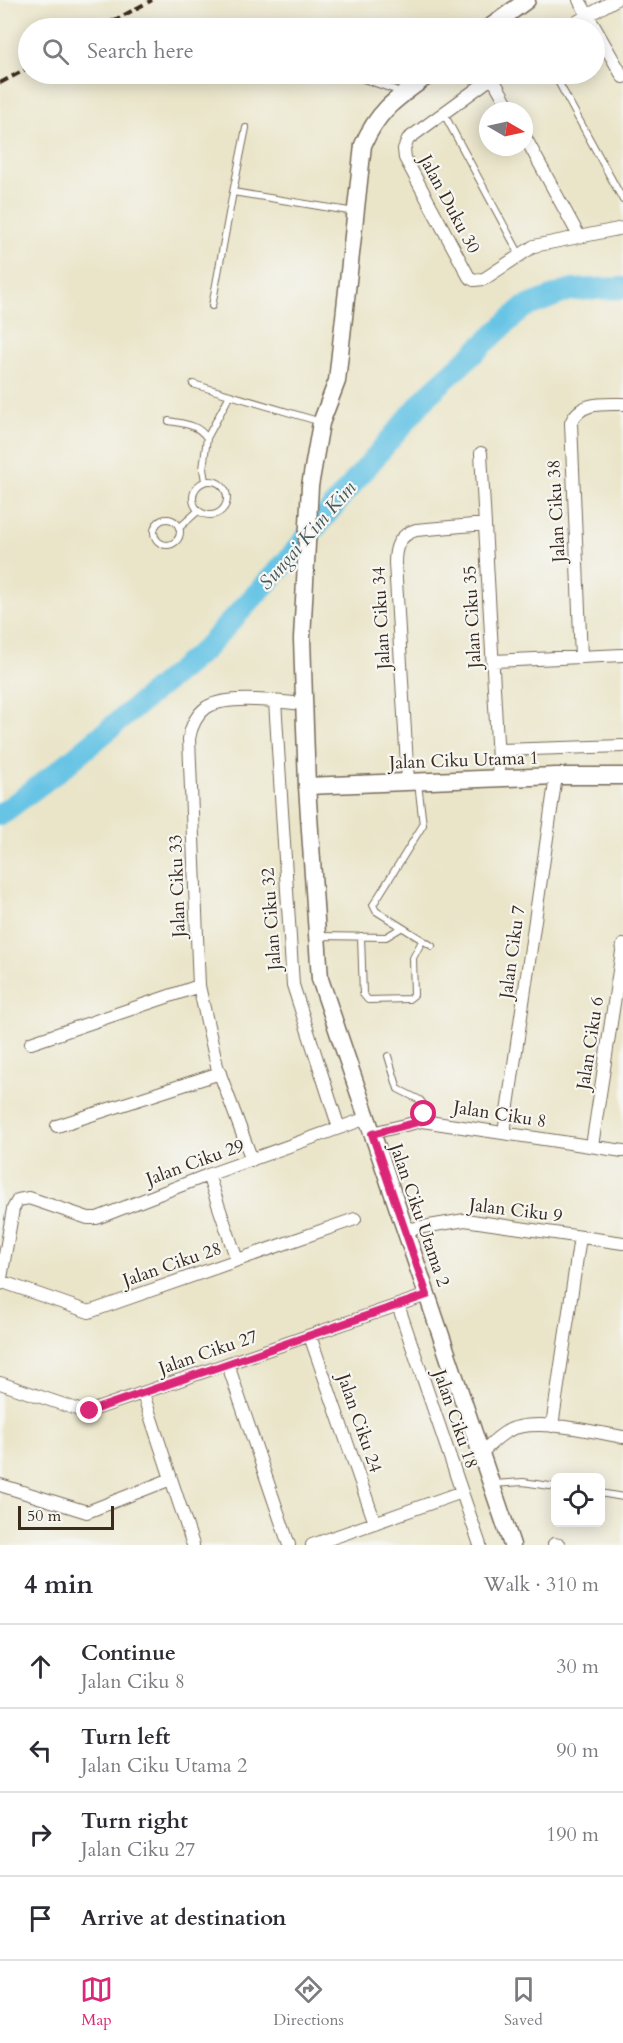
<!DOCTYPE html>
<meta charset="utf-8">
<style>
:root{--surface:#fff;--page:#f2f2f3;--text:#2b2b33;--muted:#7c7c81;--line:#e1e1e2;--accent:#db2777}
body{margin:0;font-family:Cardo,serif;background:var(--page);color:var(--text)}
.controls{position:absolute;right:18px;bottom:18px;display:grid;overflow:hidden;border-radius:9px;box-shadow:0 3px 15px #0003}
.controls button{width:54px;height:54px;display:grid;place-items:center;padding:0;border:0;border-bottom:2px solid var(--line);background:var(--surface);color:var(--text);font:30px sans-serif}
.compass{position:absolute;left:479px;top:102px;width:54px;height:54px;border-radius:50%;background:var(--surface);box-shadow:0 3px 15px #0003;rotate:99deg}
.scale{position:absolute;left:18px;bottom:15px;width:96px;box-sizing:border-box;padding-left:6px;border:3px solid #3b2a1e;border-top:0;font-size:16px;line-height:21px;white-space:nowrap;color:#3b2a1e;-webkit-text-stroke:4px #f6f6f2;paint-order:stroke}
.stop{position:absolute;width:18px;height:18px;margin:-14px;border:4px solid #db2777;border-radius:50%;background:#fff}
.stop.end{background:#db2777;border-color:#fff;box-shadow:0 2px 6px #0008}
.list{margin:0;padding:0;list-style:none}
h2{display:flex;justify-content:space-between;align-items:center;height:78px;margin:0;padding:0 24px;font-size:26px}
h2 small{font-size:20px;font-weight:400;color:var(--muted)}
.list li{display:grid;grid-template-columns:39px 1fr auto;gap:18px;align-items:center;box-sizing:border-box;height:84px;padding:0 24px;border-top:2px solid var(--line)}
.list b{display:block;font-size:22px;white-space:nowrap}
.list p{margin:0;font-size:20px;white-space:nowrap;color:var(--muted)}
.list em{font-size:20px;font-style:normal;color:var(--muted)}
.icon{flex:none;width:33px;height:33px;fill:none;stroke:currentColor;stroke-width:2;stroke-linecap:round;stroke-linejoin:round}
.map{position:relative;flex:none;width:623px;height:1545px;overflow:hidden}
.search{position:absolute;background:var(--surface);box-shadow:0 3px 15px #0003;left:18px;right:18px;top:18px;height:66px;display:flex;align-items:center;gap:15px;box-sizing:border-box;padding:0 21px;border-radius:33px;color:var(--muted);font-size:22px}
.sheet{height:414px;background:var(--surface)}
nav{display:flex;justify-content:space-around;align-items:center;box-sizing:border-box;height:84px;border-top:2px solid var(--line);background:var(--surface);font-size:16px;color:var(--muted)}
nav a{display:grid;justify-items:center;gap:3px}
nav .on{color:var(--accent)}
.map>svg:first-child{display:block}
</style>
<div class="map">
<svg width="623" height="1545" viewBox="0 0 623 1545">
<rect width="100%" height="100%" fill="#f6f6f2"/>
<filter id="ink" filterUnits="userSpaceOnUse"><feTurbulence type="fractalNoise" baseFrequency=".0167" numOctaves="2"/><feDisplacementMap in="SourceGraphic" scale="12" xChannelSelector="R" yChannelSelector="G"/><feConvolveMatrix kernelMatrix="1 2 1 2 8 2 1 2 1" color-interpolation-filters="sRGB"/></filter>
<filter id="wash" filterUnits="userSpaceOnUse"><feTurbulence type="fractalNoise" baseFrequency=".008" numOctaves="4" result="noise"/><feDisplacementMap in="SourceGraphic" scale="24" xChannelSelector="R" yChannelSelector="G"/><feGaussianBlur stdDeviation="1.35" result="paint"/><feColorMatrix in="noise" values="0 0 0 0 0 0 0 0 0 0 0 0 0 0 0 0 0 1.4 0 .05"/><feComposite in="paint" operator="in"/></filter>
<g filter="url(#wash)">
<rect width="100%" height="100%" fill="#eae5c9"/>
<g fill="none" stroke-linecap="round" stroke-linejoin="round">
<path stroke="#67c4e5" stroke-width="22" d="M0,815l61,-46 143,-119 81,-87 143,-168 95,-87 47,-18 53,-2"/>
</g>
</g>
<g filter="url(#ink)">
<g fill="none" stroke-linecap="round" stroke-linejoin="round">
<g stroke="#786b5a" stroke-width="8">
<path id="lane" d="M239,23l10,5
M442,28l2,-1
M349,74l52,18
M390,74l19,14
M554,74l69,126
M444,114l76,141
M246,128l-13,64 122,20
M212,306l21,-114
M193,384l128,38
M169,421c16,3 28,3 38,17l23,-43
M205,481l-2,-12 4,-31
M193 498a17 17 0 1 1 34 0a17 17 0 1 1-34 0Z
M154 532a13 13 0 1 1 26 0a13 13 0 1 1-26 0Z
M179,528l19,-17
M418,783l5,42 -50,80 3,6 56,35
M318,936l68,1 15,-9
M361,936l2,58 5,6 41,-1 5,-4 -1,-37 9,-17
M388,1056l10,33 22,11 3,4 -1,16
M492,1484l31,-2 33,5
M600,1493l23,4"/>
</g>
<g stroke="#786b5a" stroke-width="14">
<path id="street" d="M579,0l44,77
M566,28l49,-28
M497,74l-89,65 -4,10 1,9 64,119 5,3 10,-1 50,-33 89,-18
M492,77l19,34
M524,135l55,101
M481,453l18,325
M581,657l-10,-234c9,-22 32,-19 52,-19
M493,661l130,-6
M275,701l18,284 46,143
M498,750l125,-4
M408,782l-13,-219c0,-16 4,-28 21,-33l69,-6
M31,1043l168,-57
M57,1126l163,-53
M372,1133l50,-12 201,30
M504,1133l52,-357
M592,1146l31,-201
M252,1160l-35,-94 -18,-80 -10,-247c2,-13 7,-24 18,-32 22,-13 73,-5 98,-3
M208,1175l29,85
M405,1230l60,-10 158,23
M0,1281l89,31 266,-93
M0,1284l13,-75 5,-9 11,-2 59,20h9l111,-43 159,-57
M398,1305l82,240
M310,1336l65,187
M228,1365l61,180
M0,1383l82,28h8l337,-116
M143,1394l50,151
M552,1426l28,-189
M481,1453c8,-7 16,-16 25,-21 25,-16 88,0 117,5
M0,1485l87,27 84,-33
M554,1544l5,1
M312,1545l150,-53"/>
</g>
<g stroke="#786b5a" stroke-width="19">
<path id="secondary" d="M489,28l38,-28
M430,74c-31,23 -51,34 -67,71l-26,236 -16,42 -11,63 -8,153 5,147 13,193 192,566
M307,786l249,-10h67"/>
</g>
<use href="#lane" stroke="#fff" stroke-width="6"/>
<use href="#street" stroke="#fff" stroke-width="12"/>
<use href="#secondary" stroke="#fff" stroke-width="16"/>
<path stroke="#3b2a1e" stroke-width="4" stroke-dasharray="9 4.5" stroke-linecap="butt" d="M100,28l52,-28
M0,83l28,-15"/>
</g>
</g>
<g fill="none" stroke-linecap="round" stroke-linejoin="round" filter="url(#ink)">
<path stroke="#db2777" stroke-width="8" d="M90,1411l337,-116 -55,-161 50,-13 2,-7"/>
</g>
<g text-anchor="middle" stroke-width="4.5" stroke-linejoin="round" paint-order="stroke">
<g font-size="18" fill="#3b2a1e" stroke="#f6f6f2">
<text transform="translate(450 204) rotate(62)" y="6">Jalan Duku 30</text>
<text transform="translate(556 511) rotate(-93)" y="6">Jalan Ciku 38</text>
<text transform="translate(472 617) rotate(-93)" y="6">Jalan Ciku 35</text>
<text transform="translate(381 618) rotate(-93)" y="6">Jalan Ciku 34</text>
<text transform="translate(464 760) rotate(-2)" y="6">Jalan Ciku Utama 1</text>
<text transform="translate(177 886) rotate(-92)" y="6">Jalan Ciku 33</text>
<text transform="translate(271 919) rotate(-94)" y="6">Jalan Ciku 32</text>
<text transform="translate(512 952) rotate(-82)" y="6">Jalan Ciku 7</text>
<text transform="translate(590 1043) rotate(-81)" y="6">Jalan Ciku 6</text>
<text transform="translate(500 1114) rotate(9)" y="6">Jalan Ciku 8</text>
<text transform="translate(195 1162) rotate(-20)" y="6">Jalan Ciku 29</text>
<text transform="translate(516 1210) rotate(7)" y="6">Jalan Ciku 9</text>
<text transform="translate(420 1215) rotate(71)" y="6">Jalan Ciku Utama 2</text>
<text transform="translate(172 1264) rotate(-19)" y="6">Jalan Ciku 28</text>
<text transform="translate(208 1352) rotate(-19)" y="6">Jalan Ciku 27</text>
<text transform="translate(456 1419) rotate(71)" y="6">Jalan Ciku 18</text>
<text transform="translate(360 1423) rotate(71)" y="6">Jalan Ciku 24</text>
</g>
<g font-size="20" font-style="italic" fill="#48585a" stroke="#f6f6f2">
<text transform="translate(307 535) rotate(-49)" y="7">Sungai Kim Kim</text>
</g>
</g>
</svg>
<div class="controls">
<button><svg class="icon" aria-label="locate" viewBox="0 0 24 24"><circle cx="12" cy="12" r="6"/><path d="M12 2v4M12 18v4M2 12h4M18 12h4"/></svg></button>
</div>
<svg class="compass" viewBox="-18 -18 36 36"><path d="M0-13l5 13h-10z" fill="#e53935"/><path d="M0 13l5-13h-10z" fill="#7c7c81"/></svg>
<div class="scale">50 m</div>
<div class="stop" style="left:424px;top:1114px"></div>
<div class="stop end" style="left:90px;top:1411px"></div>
<div class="search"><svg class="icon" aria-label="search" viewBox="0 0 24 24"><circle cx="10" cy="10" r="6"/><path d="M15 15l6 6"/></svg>Search here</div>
</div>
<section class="sheet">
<h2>4 min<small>Walk · 310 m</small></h2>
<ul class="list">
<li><svg class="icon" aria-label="ahead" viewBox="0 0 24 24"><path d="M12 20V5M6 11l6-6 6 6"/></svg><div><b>Continue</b><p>Jalan Ciku 8</p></div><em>30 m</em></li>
<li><svg class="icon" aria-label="left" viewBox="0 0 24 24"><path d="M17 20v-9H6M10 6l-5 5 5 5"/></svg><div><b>Turn left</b><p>Jalan Ciku Utama 2</p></div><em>90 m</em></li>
<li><svg class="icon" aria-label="right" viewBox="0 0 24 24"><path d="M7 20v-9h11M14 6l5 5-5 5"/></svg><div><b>Turn right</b><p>Jalan Ciku 27</p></div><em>190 m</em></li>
<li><svg class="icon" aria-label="arrive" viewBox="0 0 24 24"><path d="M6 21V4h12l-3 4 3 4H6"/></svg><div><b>Arrive at destination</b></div></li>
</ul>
</section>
<nav>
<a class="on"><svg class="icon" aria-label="map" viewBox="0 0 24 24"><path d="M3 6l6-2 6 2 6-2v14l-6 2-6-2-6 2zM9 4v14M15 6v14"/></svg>Map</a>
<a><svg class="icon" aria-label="directions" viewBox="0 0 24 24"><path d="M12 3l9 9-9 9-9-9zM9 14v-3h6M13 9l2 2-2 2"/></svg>Directions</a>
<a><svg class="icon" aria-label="saved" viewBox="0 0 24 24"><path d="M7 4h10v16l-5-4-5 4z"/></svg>Saved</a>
</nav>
